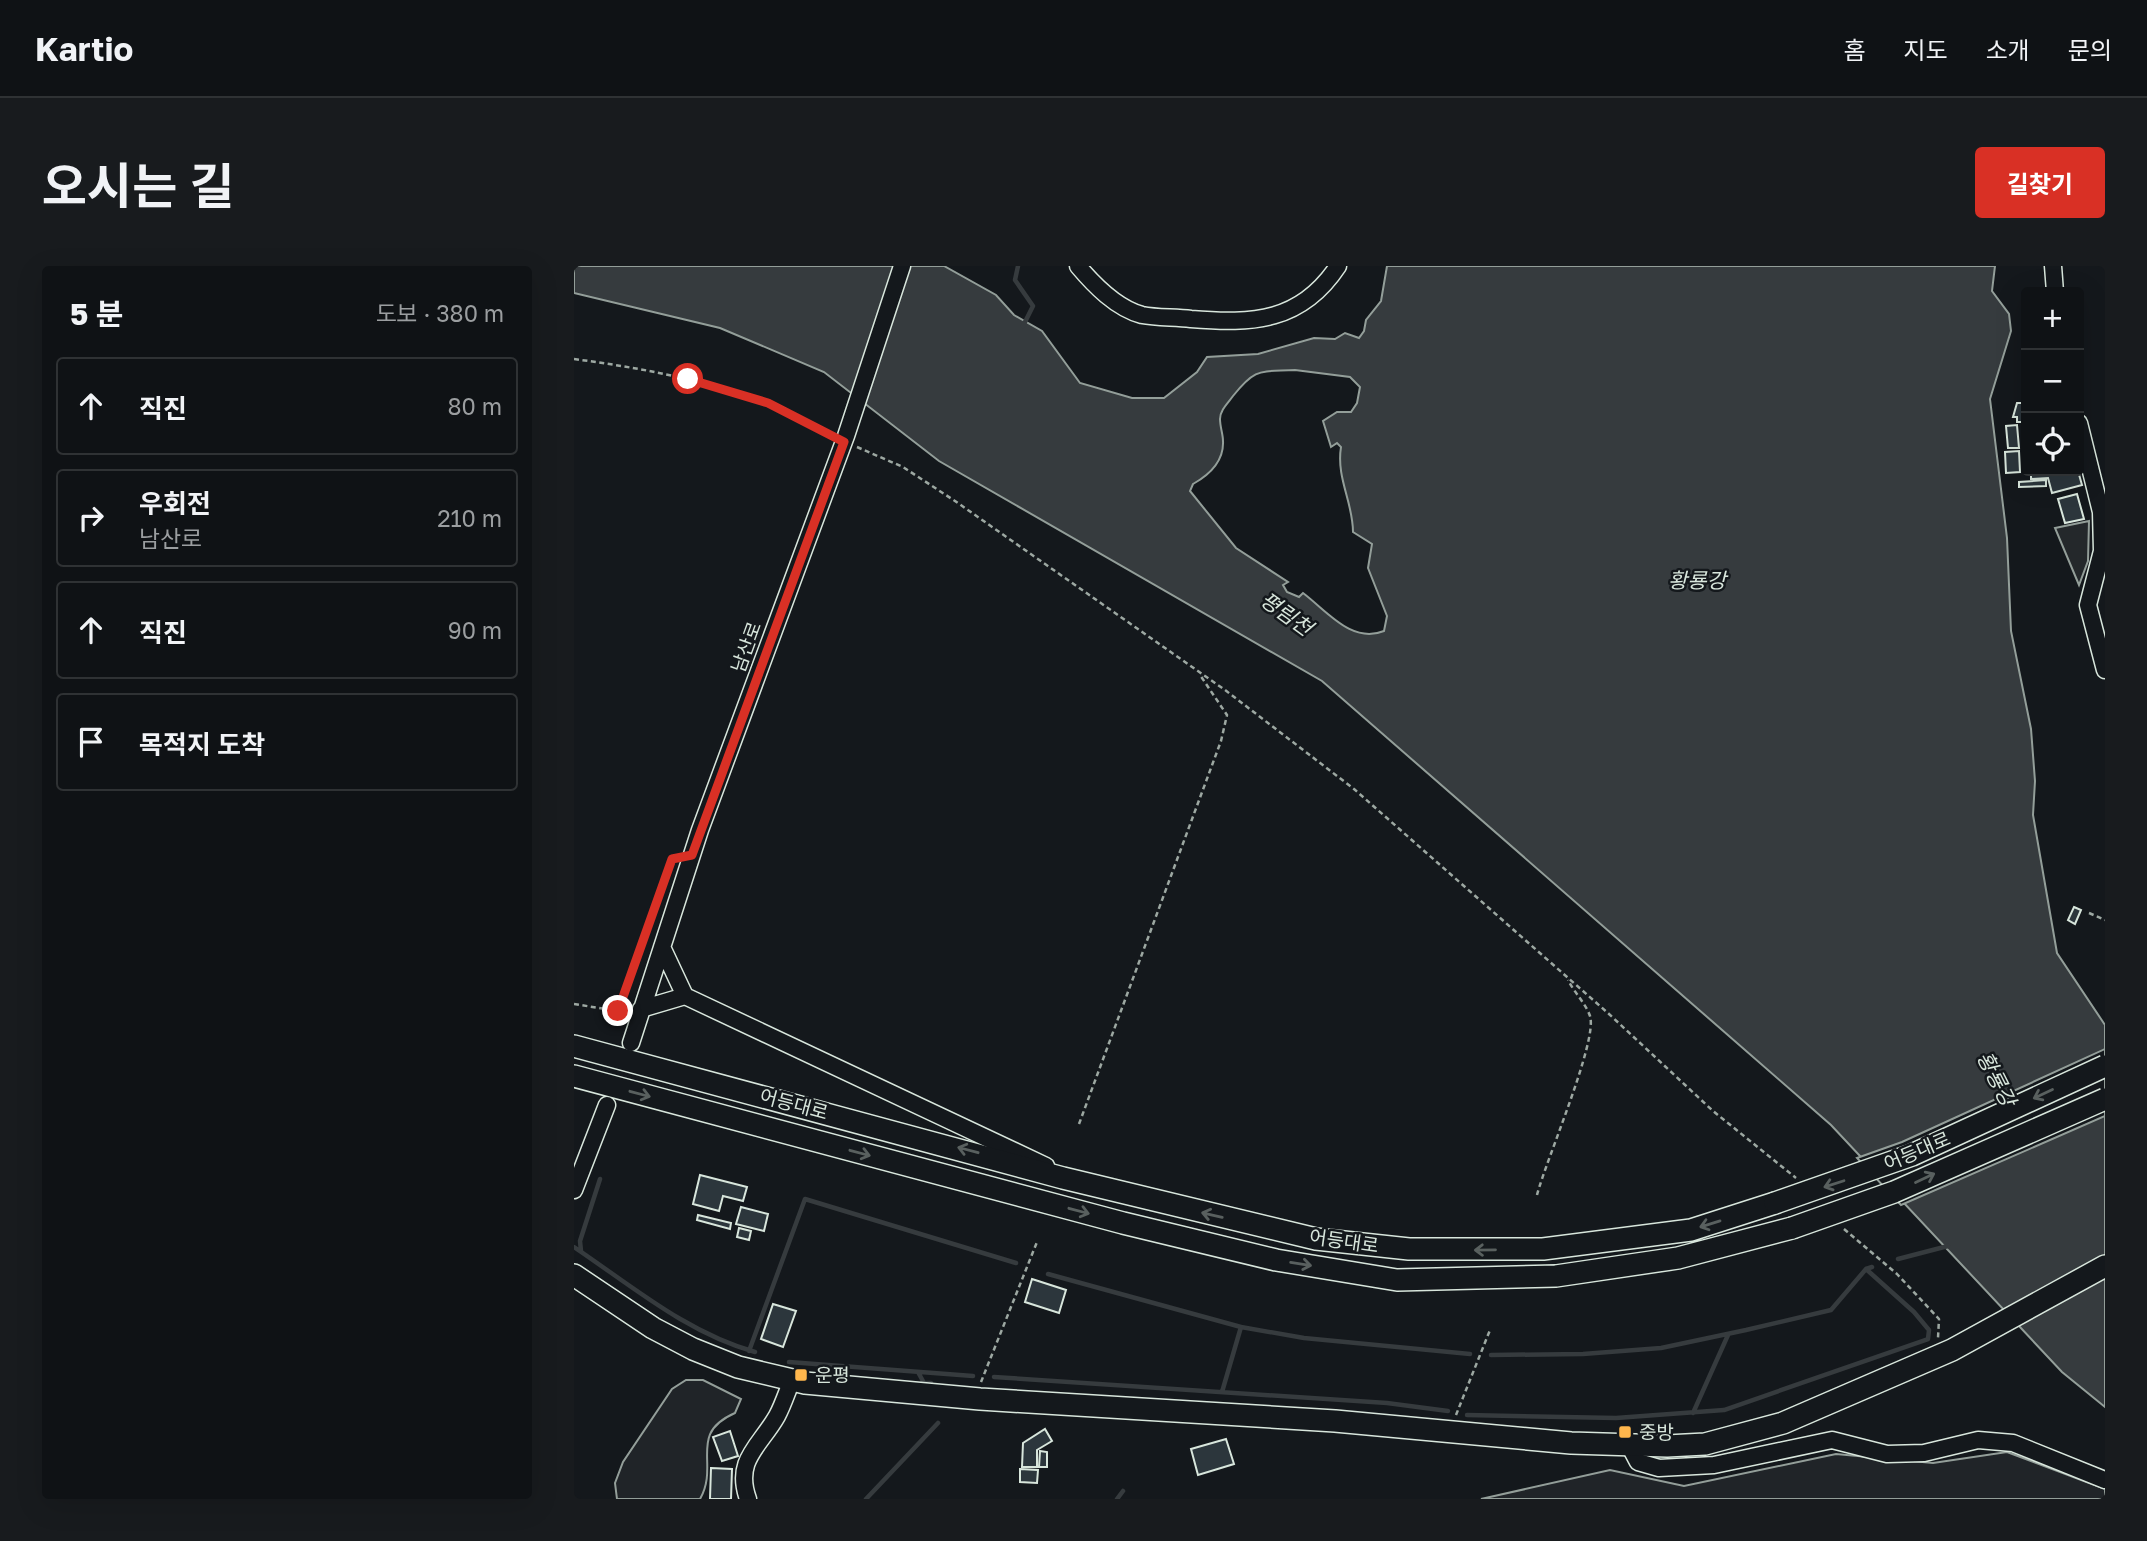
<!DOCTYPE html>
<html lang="ko">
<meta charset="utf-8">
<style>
:root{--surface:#0f1215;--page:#181b1e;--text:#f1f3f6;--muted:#9b9ea0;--line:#2f3234;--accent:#d93025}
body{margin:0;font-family:"Golos Text","Noto Sans KR",sans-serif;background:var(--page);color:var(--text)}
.controls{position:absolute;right:21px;top:21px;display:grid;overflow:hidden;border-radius:7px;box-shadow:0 7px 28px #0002}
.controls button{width:63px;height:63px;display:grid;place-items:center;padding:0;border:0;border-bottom:2px solid var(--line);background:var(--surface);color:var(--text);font:35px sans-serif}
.stop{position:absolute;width:21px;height:21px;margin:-16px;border:5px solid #d93025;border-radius:50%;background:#fff}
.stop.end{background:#d93025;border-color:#fff;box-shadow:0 2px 7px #0008}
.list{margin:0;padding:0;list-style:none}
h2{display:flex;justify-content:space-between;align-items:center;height:91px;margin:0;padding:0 28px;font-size:30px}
h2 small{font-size:23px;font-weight:400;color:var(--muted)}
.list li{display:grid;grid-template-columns:46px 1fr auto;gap:21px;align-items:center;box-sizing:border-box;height:98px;margin:0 14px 14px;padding:0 14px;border:2px solid var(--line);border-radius:7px}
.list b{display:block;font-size:26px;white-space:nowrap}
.list p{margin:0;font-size:23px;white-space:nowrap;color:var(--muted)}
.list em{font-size:23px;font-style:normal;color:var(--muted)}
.icon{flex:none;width:38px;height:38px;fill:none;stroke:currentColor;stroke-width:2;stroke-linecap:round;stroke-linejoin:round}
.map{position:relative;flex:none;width:1531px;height:1233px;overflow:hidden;border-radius:7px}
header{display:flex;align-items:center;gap:42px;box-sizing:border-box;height:98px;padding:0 35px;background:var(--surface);border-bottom:2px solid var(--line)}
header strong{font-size:33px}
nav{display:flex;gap:38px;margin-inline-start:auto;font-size:24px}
.intro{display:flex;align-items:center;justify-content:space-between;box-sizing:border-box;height:168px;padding:0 42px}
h1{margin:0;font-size:49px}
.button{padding:18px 32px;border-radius:7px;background:var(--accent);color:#fff;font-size:24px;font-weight:700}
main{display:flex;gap:42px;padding:0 42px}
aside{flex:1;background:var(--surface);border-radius:7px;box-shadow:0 7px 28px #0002}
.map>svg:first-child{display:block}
</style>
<header>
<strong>Kartio</strong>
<nav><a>홈</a><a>지도</a><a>소개</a><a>문의</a></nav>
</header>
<div class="intro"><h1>오시는 길</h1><a class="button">길찾기</a></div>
<main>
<aside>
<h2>5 분<small>도보 · 380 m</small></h2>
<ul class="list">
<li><svg class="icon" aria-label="ahead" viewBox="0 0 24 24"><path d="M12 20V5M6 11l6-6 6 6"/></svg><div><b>직진</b></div><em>80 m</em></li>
<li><svg class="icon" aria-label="right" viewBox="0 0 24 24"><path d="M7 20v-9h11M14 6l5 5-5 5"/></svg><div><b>우회전</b><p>남산로</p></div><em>210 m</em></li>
<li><svg class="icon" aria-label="ahead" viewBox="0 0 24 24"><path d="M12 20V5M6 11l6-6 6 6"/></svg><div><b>직진</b></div><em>90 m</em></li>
<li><svg class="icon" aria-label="arrive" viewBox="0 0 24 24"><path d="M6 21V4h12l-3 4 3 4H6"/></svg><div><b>목적지 도착</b></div></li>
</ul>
</aside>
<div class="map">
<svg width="1531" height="1233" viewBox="0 0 1531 1233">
<rect width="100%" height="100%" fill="#14181c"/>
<path fill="#202428" stroke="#939e99" stroke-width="2" d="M112,1114h17l38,19 -6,14c-48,21 -15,51 -35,86h-83l-2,-16 8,-21 49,-73z
M1433,1186l98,37v10h-624l129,-29 74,16 152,-32 97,9z"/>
<path fill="#24282b" stroke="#939e99" stroke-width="2" d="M1515,255l-1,40 -9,24 -24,-57z"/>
<path fill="#363b3e" stroke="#939e99" stroke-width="2" fill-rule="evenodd" d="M0,0h370l52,29 18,20 28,16 38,52 52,15h32l33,-26 10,-15 51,-3 56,-16 21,1 10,-6 14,5 5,-7 2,-11 15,-19 6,-35h608l-3,25 17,23 2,17 -21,68 17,139 4,93 20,98 4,52 -2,34 24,138 48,72v382l-43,-35 -231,-247 -509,-444 -383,-220 -115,-89 -104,-44 -146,-35zM721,104l55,7 10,10 -3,16 -6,9h-14l-14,9 8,26 6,-4 4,4c-5,31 12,55 12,85l19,12 -4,24 19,48 -3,15c-32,13 -56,-19 -81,-38l-4,4 -12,-5 -4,-7 5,-3 -52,-34 -46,-57 3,-7c16,-9 31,-23 30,-43 0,-7 -3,-14 -3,-22 0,-9 8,-16 13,-23 23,-29 27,-24 62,-26z"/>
<path fill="#14181c" stroke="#939e99" stroke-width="2" d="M1531,783v67l-204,89 -44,-47 45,-16z"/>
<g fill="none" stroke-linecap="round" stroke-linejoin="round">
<path stroke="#363b3e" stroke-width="4.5" d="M444,0l-3,14 18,26 -10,20
M0,981c58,39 113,86 181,105
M7,985l-1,-10 20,-62
M1324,993l50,-13
M474,1008l193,53 63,11 166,16
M175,1085l56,-152 211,64
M917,1089l92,-1 78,-6 85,-18 85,-20 35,-41 6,-2
M215,1096l184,14
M344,1106l6,11h7l1,7
M420,1111l393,26 61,8
M648,1126l19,-65
M1119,1147l35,-78
M893,1149l149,3 108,-8 204,-71 1,-9 -15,-18 -48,-43
M292,1233l72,-76
M543,1233l6,-8"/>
</g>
<path fill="#2c363c" stroke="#d8e6dc" stroke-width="2" d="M1443,137h9v19h-9v-5h-4z
M1443,159l2,23h-11l-2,-22z
M1445,185l1,21 -14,1 -1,-21z
M1457,205h47l4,14 -30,8 -4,-15 -17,1z
M1472,214v6l-27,1v-5z
M1503,228l7,25 -19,4 -7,-24z
M1500,641l7,3 -6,14 -7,-4z
M126,909l47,12 -4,14 -20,-5 -4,15 -26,-7z
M167,941l27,7 -4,17 -28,-7z
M124,949l33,8 -1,6 -33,-9z
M165,962l12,3 -2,9 -12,-3z
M458,1013l34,11 -7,23 -34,-11z
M199,1038l23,7 -13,36 -22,-8z
M471,1163l7,12 -15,9v17h-15l1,-24z
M156,1165l8,25 -16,5 -9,-24z
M652,1173l8,25 -36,11 -7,-26z
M466,1185l7,1v15h-8z
M137,1202l21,1 -1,30h-21z
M446,1203l18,1 -1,13 -17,-1z"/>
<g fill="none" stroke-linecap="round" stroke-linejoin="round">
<g stroke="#d8e6dc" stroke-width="19">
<path id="minor" d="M504,0c16,19 38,42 64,49 15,3 33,2 49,4 62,5 110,3 147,-53
M1479,0l2,26
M1505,157l22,89 1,39 -14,54 17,65
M88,681l23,49 361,170
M67,743l44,-13
M57,777l69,-213 146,-394 56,-170
M0,924l33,-85
M1055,1179l9,17 21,6 55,-3 118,-25 55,14 37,-1 54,-13 35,3 92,37
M174,1233c-14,-39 12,-53 29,-83 6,-11 10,-24 15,-36"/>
</g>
<g stroke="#d8e6dc" stroke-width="24">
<path id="major" d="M0,780l489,132 253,61 93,10h134l148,-19 84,-27
M0,810l549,147 153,37 121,20 159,-4 122,-18 114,-30
M0,1009l79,53 40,21 45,18 67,16 175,16 355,22 236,22 96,3 38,-2 78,-21 169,-73 153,-84"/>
</g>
<path stroke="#9da8a2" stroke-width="2.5" stroke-dasharray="5 3.5" stroke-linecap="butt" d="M0,93c90,12 179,30 258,76
M283,181l46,20 52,34 270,189 129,99 255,225 104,97 83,67
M1515,647l16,7
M0,738l44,7 54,-152 3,-1
M505,858l142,-383 6,-26 -27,-40
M963,929c9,-35 61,-154 53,-179 -4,-12 -16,-24 -22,-36
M1270,963l53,45 42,45 -1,19
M407,1116l56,-140
M882,1149l34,-85"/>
<use href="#minor" stroke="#14181c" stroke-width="16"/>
<use href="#major" stroke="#14181c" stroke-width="21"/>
<g stroke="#d8e6dc" stroke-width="24" stroke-linecap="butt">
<path id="major-bridge" d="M1201,937l137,-48 193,-89
M1218,962l102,-36 211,-93"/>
</g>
<use href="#major-bridge" stroke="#14181c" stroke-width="21"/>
</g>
<defs><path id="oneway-shaft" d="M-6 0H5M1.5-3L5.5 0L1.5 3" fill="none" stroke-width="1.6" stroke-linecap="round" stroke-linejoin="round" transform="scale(1.75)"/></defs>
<g stroke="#59605f">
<use href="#oneway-shaft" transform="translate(66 828) rotate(15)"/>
<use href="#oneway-shaft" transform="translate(1469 828) rotate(155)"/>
<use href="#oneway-shaft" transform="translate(394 884) rotate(-165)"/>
<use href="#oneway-shaft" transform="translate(286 887) rotate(15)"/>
<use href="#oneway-shaft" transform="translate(1351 912) rotate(-25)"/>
<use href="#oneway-shaft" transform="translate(1260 918) rotate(162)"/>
<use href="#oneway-shaft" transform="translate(505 945) rotate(15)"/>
<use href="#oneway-shaft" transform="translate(638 949) rotate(-167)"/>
<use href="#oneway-shaft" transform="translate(1136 958) rotate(163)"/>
<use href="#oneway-shaft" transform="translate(911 984) rotate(179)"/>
<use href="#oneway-shaft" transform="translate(727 998) rotate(9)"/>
</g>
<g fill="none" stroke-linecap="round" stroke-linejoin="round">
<path stroke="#d93025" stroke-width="9" d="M44,745l54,-152 20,-4 152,-413 -76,-39 -80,-24"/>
</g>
<g fill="#ffb74d" stroke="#14181c" stroke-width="2.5">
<rect x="220" y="1102" width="14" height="14" rx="3.5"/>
<rect x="1044" y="1159" width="14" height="14" rx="3.5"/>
</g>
<g text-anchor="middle" stroke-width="5" stroke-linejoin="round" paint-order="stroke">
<g font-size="19" fill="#d8e6dc" stroke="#14181c">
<text transform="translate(172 381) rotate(-70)" y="7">남산로</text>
<text transform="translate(220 838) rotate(15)" y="7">어등대로</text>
<text transform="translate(1343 885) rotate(-23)" y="7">어등대로</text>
<text transform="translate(770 975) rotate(8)" y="7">어등대로</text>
</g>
<g font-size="19" fill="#d8e6dc" stroke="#14181c" text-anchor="start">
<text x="241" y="1116">운평</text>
<text x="1065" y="1173">중방</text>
</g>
<g font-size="21" font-style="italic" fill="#d8e6dc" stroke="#14181c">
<text x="1123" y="322">황룡강</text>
<text transform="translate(712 348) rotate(36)" y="7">평림천</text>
<text transform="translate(1422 813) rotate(63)" y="7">황룡강</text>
</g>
</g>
</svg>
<div class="controls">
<button>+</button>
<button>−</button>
<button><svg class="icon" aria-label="locate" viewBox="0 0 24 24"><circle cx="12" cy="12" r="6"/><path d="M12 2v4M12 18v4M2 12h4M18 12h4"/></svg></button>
</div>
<div class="stop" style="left:114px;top:113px"></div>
<div class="stop end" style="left:44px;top:745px"></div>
</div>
</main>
